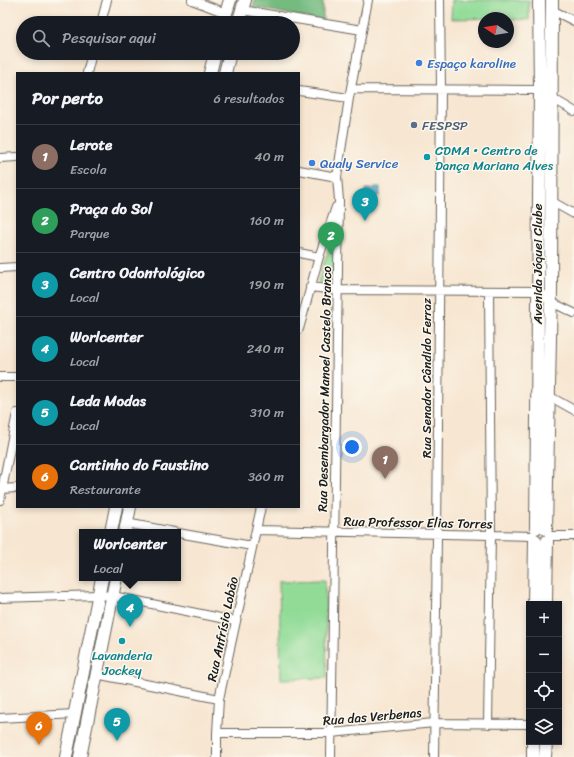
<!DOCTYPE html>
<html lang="pt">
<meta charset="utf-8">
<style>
:root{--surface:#171b24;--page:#242831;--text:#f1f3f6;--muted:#9ea1a6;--line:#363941;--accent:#d1495b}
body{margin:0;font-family:Sriracha,sans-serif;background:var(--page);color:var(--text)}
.controls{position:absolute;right:12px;bottom:12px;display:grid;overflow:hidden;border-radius:0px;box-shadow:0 2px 6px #0003}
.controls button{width:36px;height:36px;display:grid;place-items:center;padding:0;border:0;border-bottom:1px solid var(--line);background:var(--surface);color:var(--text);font:20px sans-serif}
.compass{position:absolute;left:478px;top:12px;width:36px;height:36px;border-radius:50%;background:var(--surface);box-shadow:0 2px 6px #0003;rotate:282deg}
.you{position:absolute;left:352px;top:447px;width:14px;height:14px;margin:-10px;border:3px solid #fff;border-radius:50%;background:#1a73e8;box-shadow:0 0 0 6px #1a73e833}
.badge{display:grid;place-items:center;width:26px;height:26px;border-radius:50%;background:var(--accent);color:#fff;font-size:13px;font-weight:700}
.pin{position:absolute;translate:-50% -33px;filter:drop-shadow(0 1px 2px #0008)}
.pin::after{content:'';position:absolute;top:21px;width:14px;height:12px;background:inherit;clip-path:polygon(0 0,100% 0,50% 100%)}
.popup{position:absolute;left:79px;top:529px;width:102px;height:52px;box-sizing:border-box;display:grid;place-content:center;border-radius:0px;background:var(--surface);filter:drop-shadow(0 1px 3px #0005);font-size:13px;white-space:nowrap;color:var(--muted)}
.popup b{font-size:15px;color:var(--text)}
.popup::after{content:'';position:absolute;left:50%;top:100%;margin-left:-8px;border:8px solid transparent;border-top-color:var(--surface)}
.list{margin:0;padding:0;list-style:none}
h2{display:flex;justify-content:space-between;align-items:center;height:52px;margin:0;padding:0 16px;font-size:17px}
h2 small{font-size:13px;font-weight:400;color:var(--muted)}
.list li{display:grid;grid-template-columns:26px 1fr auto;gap:12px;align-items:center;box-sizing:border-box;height:64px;padding:0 16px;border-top:1px solid var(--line)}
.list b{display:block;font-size:15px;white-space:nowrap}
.list p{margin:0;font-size:13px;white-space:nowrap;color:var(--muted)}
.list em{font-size:13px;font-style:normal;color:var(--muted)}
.icon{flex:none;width:22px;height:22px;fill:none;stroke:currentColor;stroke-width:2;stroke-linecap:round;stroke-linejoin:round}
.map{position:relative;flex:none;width:574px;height:757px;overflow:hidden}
.search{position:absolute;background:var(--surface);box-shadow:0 2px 6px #0003;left:16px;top:16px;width:284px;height:44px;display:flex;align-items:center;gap:10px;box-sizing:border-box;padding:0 14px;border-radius:22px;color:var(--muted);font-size:15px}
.panel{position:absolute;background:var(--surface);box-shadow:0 2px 6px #0003;left:16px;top:72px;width:284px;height:436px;border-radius:0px}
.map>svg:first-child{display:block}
</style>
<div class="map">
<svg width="574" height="757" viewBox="0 0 574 757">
<rect width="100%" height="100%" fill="#fbf7ec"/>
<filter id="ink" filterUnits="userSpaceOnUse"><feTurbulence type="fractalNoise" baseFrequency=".025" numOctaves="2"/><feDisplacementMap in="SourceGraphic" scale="8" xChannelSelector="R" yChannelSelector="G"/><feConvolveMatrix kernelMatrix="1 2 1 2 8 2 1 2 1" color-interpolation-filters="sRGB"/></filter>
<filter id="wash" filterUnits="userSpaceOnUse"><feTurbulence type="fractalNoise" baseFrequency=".012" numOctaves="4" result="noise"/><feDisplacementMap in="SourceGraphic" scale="16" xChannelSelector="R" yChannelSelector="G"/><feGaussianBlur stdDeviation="0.9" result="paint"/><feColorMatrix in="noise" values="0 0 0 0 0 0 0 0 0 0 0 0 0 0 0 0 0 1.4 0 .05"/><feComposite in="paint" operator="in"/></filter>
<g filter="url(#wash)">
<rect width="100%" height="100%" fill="#f7e6d1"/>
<path fill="#91db97" stroke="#567c5a" d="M452,0h77v20l-21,-1v-1l-57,1z
M335,229l-1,55 -16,-2z
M325,580l2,98 -46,1 -2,-98z"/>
<path fill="#74bb80" stroke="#486c4e" d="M255,0h68v21l-70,-14z"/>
<path fill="#50a9cd" stroke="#366274" d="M374,187h6v9h-14v-7h8z"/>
</g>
<g filter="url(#ink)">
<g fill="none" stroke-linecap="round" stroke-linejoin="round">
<g stroke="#69635b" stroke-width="10">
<path id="minor" d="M192,0l34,13
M242,10l120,20
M552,10l22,11
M101,23l6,-23
M87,73l5,-20
M351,89l189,1 12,8 22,13
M299,91l50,7
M0,158l17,-1
M299,170l38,7
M551,201l23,13
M299,253l20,4
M0,268l17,-1
M310,287l27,3 201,1 13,11 23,11
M299,329l20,-72 17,-50
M0,377h17
M549,396l25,14
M0,489l17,-1
M0,500l17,-87
M126,523l48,9
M256,530l277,6
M178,533l74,13
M549,536h25
M0,598l99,-3 14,1 122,25
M96,674l123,25
M0,718l75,-4
M488,724l3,-189 -2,-244
M217,733h114l103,-10 95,1
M217,757v-24l2,-34 42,-192
M331,757l8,-557 -2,-23 12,-79 19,-98
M434,757l3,-220 4,-448 -1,-89"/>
</g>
<g stroke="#69635b" stroke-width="14">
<path id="secondary" d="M223,23l7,-23
M238,23l7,-23
M210,73l5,-20
M225,73l5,-20
M536,528l4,-438 -1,-90
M546,529l5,-238 1,-291
M111,532l5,-25
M125,532l5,-25
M534,604l1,-64
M546,604l1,-63
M66,757l36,-179
M80,757l36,-179
M533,757v-15
M545,757l1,-15"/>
</g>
<use href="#minor" stroke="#fff" stroke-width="8"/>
<use href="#secondary" stroke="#fff" stroke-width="12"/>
</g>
</g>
<g fill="#3f7fe0" stroke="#fbf7ec" stroke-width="1.5">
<circle cx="419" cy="63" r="4"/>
<circle cx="312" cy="163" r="4"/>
</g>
<circle fill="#5c6f8a" stroke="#fbf7ec" stroke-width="1.5" cx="414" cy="125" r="4"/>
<g fill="#0f9aa8" stroke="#fbf7ec" stroke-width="1.5">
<circle cx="427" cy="157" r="4"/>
<circle cx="122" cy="641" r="4"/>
</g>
<g text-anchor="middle" stroke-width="3" stroke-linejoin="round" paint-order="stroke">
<g font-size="13" fill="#366cbe" stroke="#fbf7ec" text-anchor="start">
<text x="427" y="68">Espaço karoline</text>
<text x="320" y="168">Qualy Service</text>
</g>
<g font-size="13" fill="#4e5e75" stroke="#fbf7ec" text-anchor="start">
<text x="422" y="130">FESPSP</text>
</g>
<g font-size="13" fill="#0d838f" stroke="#fbf7ec" text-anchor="start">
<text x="435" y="155">CDMA • Centro de<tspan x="435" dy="15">Dança Mariana Alves</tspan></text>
<text x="122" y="660" text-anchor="middle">Lavanderia<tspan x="122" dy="15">Jockey</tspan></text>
</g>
<g font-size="13" fill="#1c1c1c" stroke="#fbf7ec">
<text transform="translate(537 264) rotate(-90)" y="5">Avenida Jóquei Clube</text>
<text transform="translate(426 378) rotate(-90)" y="5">Rua Senador Cândido Ferraz</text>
<text transform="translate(324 389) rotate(-89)" y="5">Rua Desembargador Manoel Castelo Branco</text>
<text transform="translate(418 522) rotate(1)" y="5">Rua Professor Elias Torres</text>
<text transform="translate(222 629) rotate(-78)" y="5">Rua Anfrísio Lobão</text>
<text transform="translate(372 716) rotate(-5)" y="5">Rua das Verbenas</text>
</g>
</g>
</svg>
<div class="controls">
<button>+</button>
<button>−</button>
<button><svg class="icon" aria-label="locate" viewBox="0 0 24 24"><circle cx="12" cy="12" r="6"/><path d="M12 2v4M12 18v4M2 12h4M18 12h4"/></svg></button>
<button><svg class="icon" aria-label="layers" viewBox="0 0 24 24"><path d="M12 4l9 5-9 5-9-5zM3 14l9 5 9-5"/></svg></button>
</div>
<svg class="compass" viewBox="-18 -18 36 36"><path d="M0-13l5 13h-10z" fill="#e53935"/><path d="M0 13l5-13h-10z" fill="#9ea1a6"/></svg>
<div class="you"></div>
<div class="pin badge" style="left:385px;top:479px;background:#8d6e63">1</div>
<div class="pin badge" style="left:331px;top:255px;background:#2e9e5b">2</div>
<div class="pin badge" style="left:365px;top:221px;background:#0f9aa8">3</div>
<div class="pin badge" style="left:130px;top:627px;background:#0f9aa8">4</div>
<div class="popup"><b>Worlcenter</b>Local</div>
<div class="pin badge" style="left:117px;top:741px;background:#0f9aa8">5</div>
<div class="pin badge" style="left:39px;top:745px;background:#e8710a">6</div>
<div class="search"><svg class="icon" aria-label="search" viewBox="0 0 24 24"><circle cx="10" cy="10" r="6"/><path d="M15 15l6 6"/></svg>Pesquisar aqui</div>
<section class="panel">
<h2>Por perto<small>6 resultados</small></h2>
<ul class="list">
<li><span class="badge" style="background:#8d6e63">1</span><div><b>Lerote</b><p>Escola</p></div><em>40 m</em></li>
<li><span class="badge" style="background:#2e9e5b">2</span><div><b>Praça do Sol</b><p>Parque</p></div><em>160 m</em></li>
<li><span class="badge" style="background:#0f9aa8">3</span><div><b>Centro Odontológico</b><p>Local</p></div><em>190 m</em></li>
<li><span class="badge" style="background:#0f9aa8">4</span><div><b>Worlcenter</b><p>Local</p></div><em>240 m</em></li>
<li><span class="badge" style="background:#0f9aa8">5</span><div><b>Leda Modas</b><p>Local</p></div><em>310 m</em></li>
<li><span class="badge" style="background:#e8710a">6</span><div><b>Cantinho do Faustino</b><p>Restaurante</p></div><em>360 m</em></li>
</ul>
</section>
</div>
